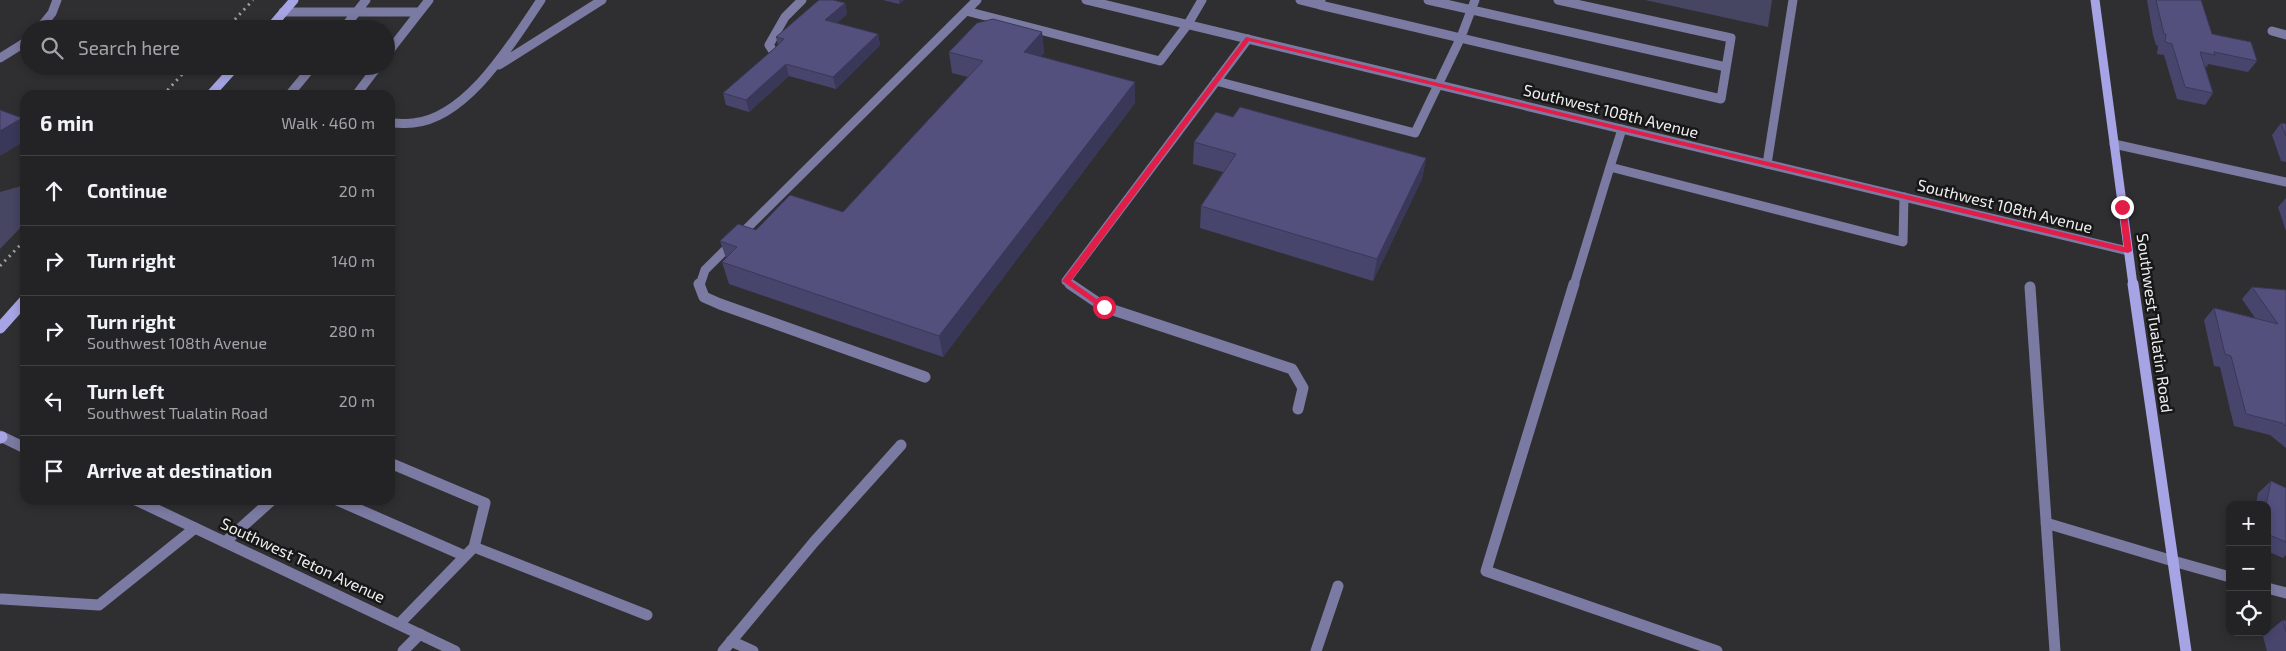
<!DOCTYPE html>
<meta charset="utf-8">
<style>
:root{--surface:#232326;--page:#2b2b2e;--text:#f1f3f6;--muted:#a3a4a7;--line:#404043}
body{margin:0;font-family:"Exo 2",sans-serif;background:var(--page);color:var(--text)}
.controls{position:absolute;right:15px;bottom:15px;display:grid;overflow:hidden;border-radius:10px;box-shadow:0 2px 8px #0003}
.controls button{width:45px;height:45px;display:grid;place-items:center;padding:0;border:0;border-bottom:1px solid var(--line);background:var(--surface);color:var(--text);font:25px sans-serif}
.stop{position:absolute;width:15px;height:15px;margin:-11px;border:4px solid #e11d48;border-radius:50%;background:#fff}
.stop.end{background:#e11d48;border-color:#fff;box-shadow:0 1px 5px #0008}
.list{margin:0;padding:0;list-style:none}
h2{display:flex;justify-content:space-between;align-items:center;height:65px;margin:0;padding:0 20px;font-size:21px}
h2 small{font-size:16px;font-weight:400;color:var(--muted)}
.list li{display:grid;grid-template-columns:32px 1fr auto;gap:15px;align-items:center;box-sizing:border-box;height:70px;padding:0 20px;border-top:1px solid var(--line)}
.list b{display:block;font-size:19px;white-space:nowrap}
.list p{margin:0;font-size:16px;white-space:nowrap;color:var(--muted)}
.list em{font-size:16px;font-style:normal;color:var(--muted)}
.icon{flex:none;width:28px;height:28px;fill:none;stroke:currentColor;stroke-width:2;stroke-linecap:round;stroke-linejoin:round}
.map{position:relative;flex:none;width:2286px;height:651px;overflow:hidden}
.search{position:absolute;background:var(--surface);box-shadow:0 2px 8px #0003;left:20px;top:20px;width:375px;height:55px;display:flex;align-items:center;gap:12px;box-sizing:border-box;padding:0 18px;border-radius:28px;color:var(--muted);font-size:19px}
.panel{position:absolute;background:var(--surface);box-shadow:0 2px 8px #0003;left:20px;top:90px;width:375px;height:415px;border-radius:15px}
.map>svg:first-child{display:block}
</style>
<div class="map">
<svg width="2286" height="651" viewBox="0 0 2286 651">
<rect width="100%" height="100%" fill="#2f2f32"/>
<path fill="#464562" d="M1645,0h127l-4,27z
M25,185v38l-25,26v-57z"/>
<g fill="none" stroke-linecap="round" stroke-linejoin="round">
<path stroke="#7b7aa2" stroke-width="9" d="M1300,0l20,5 1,-5
M1428,0l298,67
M1320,5l401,94 10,-61 -173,-38
M966,11l194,50 28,-37 14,-24
M283,12h136
M39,29l13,-16 5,-13
M343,29l23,-29
M775,54l-6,-9 16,-28 17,-17
M386,55l43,-55
M0,58l29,-18
M499,65l103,-65
M1216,81l199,52 46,-96 14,-37
M289,95l24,-29
M356,95l22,-29
M390,123c8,0 16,1 23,0 55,-5 100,-82 128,-123
M1622,129l-12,38 293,75 1,-45
M1767,164l26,-164
M700,285l5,-15 272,-270
M1072,285l-6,-4 182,-242
M1574,285l36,-118"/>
<path stroke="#7b7aa2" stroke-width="11" d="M699,284l5,13 16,7 205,73
M1070,284l34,23 188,62 11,19 -5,21
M1574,284l-88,287 231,80
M2030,287l25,364
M390,463l95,40 -11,44 -74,76
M337,500l128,56
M2046,523l127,38
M225,542l47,-42
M474,547l173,68
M2,599l97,6 96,-77
M731,641l22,10
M403,651l17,-17
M723,651l91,-109 87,-97
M1316,651l22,-65"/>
<path stroke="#7b7aa2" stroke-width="9" d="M2272,31l14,4
M2114,144l172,38"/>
<path stroke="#7b7aa2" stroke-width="11" d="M2173,561l57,16
M2267,588l19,5"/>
<path stroke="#7b7aa2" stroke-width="9" d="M1086,0l1042,251"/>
<path stroke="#7b7aa2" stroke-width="11" d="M0,436l25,12
M136,500l319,151"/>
<path stroke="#a6a4e4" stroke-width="9" d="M2095,0l38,285
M269,29l25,-29
M210,95l26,-29"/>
<path stroke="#a6a4e4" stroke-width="11" d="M2133,284l53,367
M0,328l25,-28
M0,438l2,-1"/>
<path stroke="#a0a0a2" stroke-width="3" stroke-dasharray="2 4.5" stroke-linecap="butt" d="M226,29l27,-29
M163,95l27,-29
M0,266l25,-26"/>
</g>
<path fill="#47456c" d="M883,0h21l-5,4z
M2147,0h54l11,34 45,27 -9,11 -40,-8 -1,3 -2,-1 8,27 -8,12 -28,-6 -13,-44 -7,-1 1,-8 -2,-1 -3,-10z
M845,3l2,11 -10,9 41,11 2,11 -44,44 -47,-13 -40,36 -23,-7 -3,-12 55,-48 -2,-8z
M1042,32l2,21 -4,4 95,46 -192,254 -214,-73 -7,-22 4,-4 -6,-17 36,-11 87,-18 125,-135 -16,-4 -3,-21z
M1233,117l193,41 -4,21 -49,102 -173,-53 1,-22 22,-34 -30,-8 1,-22z
M2281,123l5,1v38l-5,-1 -9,-26z
M2286,198v33l-8,-24z
M2252,287l34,3v158l-16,-13 -36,-9 -14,-59 -6,-1 -10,-46 10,-12 41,10 -13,-19z
M2271,481l15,7v67l-3,3 -16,-7v-46h-11l2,-12z
M2283,620l3,1v30h-19l-4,-15z"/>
<path fill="#3a3858" d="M899,0h5l-5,4z
M845,3l2,11 -20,18 -2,-12z
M1042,32l2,21 -18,21 -2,-22z
M878,34l2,11 -44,44 -3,-12z
M786,64l3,12 -40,36 -3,-12z
M1135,82v21l-192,254 -4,-21z
M22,118l3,3v20l-25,15v-25z
M1426,158l-4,21 -49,102 4,-22z"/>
<path fill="#53507e" stroke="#3a3858" d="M819,0h14l12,3 -20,17 53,14 -45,43 -47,-13 -40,36 -23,-7 53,-46 8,-8 -8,-2z
M2156,0h45l11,34 39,8 6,19 -43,-9 1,3 -15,-3 13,41 -28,-6 -13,-43 -7,-2 1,-8h-2z
M993,19l49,13 -18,20 111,30 -196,254 -217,-74 15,-15 -17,-6 18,-17 18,6 34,-35 53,17 140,-151 -34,-9 28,-29z
M1240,107l186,51 -49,101 -176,-53 35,-52 -42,-12 22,-30 17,5z
M0,110l22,8 -22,13z
M2281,123l5,1v12z
M2252,287l34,3v136l-4,-3 -36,-9 -15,-58 -6,-2 -11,-46 64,16z
M2271,481l15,7v54l-19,-8v-29h-1z
M2283,620l3,1v11z"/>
<path fill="#e11d48" d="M1246,37l878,210 -5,-40 3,-3 4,3 6,44 -4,2 -879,-212 -178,240 37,26 -6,2 -40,-28z"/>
<g text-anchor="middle" stroke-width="5" stroke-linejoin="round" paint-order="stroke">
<g font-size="16" fill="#efeff0" stroke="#171718">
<text transform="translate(1611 111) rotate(14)" y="6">Southwest 108th Avenue</text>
<text transform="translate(2005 206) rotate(14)" y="6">Southwest 108th Avenue</text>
<text transform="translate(2155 323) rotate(82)" y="6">Southwest Tualatin Road</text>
<text transform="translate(303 560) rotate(25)" y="6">Southwest Teton Avenue</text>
</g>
</g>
</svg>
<div class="controls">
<button>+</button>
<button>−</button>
<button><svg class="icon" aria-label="locate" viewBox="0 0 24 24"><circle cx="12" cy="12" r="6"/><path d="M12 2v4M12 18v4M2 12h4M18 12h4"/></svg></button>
</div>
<div class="stop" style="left:1104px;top:307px"></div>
<div class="stop end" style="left:2122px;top:207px"></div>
<div class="search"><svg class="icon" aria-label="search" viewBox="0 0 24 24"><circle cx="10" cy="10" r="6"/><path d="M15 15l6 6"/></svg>Search here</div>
<section class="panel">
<h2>6 min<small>Walk · 460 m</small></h2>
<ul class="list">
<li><svg class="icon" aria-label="ahead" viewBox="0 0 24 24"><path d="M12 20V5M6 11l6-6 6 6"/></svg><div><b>Continue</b></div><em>20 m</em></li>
<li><svg class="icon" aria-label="right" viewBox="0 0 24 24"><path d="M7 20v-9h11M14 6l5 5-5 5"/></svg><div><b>Turn right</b></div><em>140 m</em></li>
<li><svg class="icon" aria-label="right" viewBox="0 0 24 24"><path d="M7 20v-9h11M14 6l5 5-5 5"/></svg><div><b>Turn right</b><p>Southwest 108th Avenue</p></div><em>280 m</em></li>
<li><svg class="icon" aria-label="left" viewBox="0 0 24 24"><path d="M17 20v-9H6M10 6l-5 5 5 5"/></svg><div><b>Turn left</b><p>Southwest Tualatin Road</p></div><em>20 m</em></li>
<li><svg class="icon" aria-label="arrive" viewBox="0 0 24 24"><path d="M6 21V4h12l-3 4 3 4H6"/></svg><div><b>Arrive at destination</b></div></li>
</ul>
</section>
</div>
